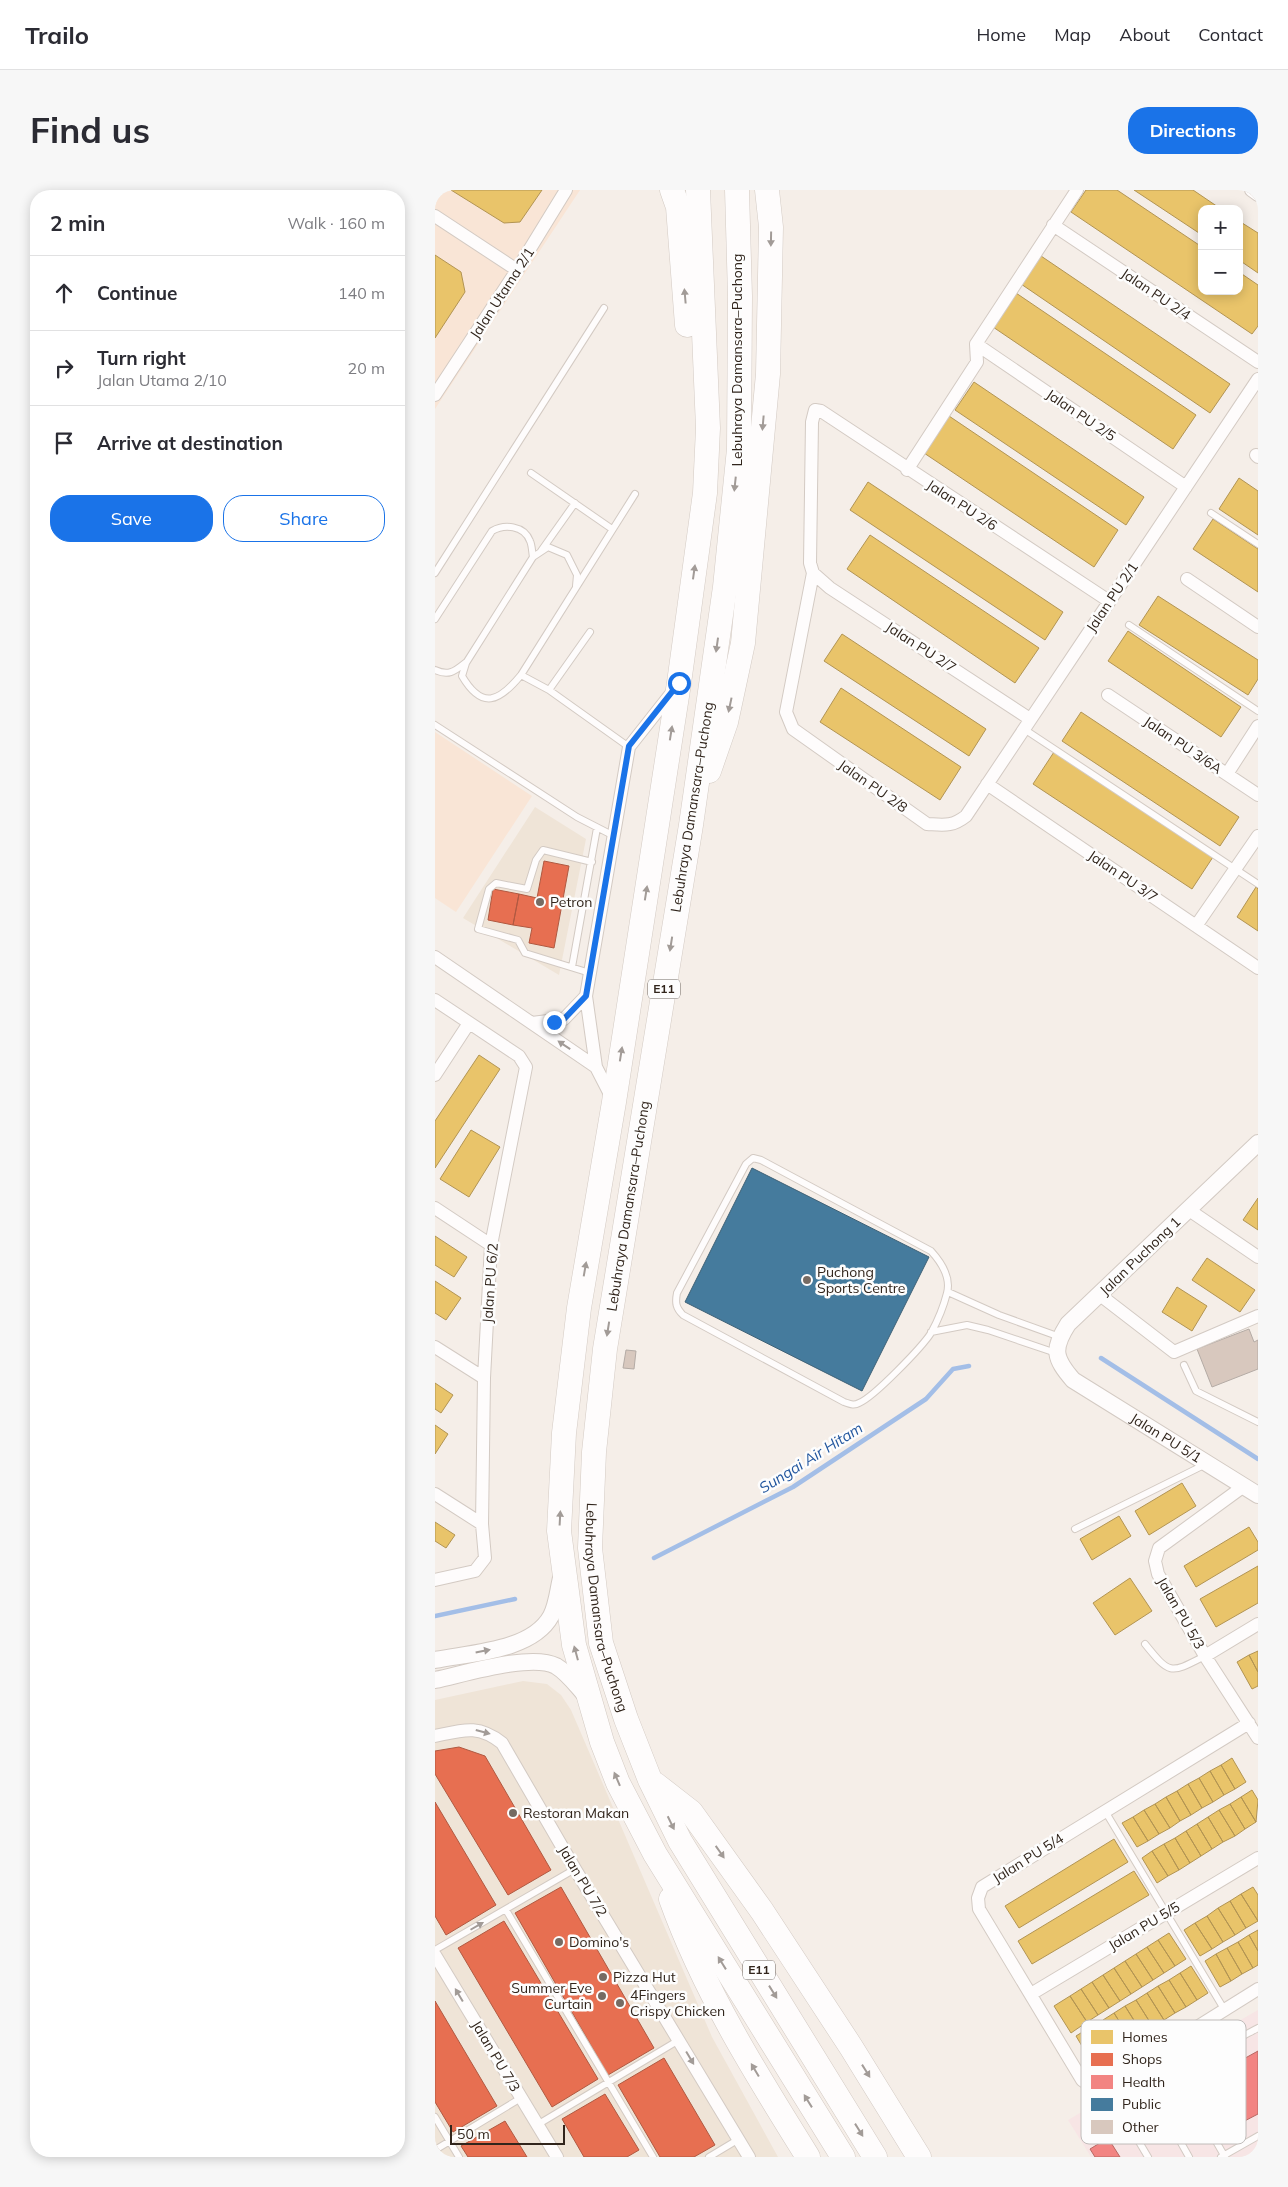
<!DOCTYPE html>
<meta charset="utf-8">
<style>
:root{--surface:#fff;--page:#f7f7f7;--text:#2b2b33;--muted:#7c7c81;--line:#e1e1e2;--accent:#1a73e8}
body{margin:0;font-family:Mulish,sans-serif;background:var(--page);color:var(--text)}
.controls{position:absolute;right:15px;top:15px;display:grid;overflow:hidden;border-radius:10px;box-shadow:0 2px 12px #0003}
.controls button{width:45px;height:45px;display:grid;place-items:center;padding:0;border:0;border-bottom:1px solid var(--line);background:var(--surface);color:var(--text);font:25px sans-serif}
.scale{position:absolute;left:15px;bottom:12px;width:115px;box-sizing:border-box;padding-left:5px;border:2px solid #31251c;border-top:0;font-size:14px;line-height:18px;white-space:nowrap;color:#31251c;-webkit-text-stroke:4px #fdfdfd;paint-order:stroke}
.stop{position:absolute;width:15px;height:15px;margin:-11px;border:4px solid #1a73e8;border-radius:50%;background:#fff}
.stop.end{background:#1a73e8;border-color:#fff;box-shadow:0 1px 5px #0008}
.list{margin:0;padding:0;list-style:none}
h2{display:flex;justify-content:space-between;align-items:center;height:65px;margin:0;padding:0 20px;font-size:21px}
h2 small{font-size:16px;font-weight:400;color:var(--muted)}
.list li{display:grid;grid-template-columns:32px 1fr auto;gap:15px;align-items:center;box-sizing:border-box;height:75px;padding:0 20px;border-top:1px solid var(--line)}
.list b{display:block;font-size:19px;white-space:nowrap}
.list p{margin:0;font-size:16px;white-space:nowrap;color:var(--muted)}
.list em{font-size:16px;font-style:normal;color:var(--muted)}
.actions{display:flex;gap:10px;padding:15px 20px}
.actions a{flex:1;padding:11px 0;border:1px solid var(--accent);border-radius:20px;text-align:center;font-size:18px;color:var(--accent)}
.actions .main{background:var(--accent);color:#fff}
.icon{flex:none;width:28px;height:28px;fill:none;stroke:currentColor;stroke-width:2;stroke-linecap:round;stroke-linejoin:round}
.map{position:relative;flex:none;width:823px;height:1967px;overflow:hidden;border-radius:20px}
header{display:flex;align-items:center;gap:30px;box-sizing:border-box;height:70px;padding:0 25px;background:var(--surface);border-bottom:1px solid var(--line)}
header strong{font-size:24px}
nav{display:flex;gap:28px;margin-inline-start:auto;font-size:18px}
.intro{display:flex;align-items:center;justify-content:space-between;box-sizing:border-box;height:120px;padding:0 30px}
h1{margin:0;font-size:35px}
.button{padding:12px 22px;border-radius:20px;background:var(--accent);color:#fff;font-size:18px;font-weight:700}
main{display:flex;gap:30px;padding:0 30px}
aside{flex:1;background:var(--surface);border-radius:20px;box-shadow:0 2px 12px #0003}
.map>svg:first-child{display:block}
</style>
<header>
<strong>Trailo</strong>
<nav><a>Home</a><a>Map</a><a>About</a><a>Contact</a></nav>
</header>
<div class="intro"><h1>Find us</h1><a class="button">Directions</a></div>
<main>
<aside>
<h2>2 min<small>Walk · 160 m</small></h2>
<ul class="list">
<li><svg class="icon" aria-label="ahead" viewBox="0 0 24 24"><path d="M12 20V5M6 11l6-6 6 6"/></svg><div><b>Continue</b></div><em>140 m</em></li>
<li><svg class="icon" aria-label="right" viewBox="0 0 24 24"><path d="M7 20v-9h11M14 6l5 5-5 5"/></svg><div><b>Turn right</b><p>Jalan Utama 2/10</p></div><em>20 m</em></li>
<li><svg class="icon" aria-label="arrive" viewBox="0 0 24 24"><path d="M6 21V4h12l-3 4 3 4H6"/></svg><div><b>Arrive at destination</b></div></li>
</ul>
<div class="actions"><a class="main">Save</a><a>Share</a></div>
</aside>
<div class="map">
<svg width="823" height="1967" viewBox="0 0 823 1967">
<rect width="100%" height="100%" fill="#f5eee8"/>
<path fill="#efe4d7" d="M100,617l51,32 -27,136 -96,-57z
M88,1491l24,3 14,11 10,15 141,327 66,120h-343v-457z"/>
<path fill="#f9e5d6" d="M0,0h145l-145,219z
M0,542l97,64 -76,116 -21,-14z"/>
<path fill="#f7e5e5" d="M823,1820v147h-167l-23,-37z"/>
<path fill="#e9c46a" stroke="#b29453" d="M16,0h91l-22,32 -16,1z
M651,0h31l85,57v44h37v-19l19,13v41l-6,8 -181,-122z
M699,0h59l28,19h-19v26z
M804,31l19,12v40l-19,-13z
M0,65l26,17 4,20 -30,46z
M606,66l189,128 -20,29 -189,-129z
M581,103l180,122 -23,34 -180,-122z
M539,192l170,115 -18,28 -171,-115z
M514,226l169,114 -24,37 -170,-114z
M804,288l19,13v44l-39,-26z
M433,292l195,130 -18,28 -195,-130z
M778,329l45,30v43l-65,-43z
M435,345l169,113 -24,35 -168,-114z
M723,406l100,64v19l-10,16 -109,-70z
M693,441l113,76 -20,30 -113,-76z
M407,444l144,95 -17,27 -145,-95z
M406,498l120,79 -21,33 -120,-78z
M646,522l158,105 -19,29 -158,-105z
M619,562l159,105 -21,32 -159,-105z
M821,697l2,2v42l-21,-14z
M44,865l21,14 -65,99v-47z
M36,940l29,17 -31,50 -29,-18z
M823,1008v32l-15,-10z
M0,1046l32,21 -13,20 -19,-12z
M772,1068l48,32 -15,22 -48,-32z
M0,1091l26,17 -15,22 -11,-7z
M742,1097l30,19 -15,25 -30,-19z
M0,1193l18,12 -12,18 -6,-4z
M0,1235l13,9 -13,20z
M747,1293l14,23 -47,29 -14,-24z
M684,1326l12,20 -39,24 -12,-21z
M0,1332l20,13 -9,13 -11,-7z
M814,1337l9,15v8l-62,37 -12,-21z
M823,1376v37l-42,24 -16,-28z
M695,1388l22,33 -37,24 -22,-32z
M823,1461v21l-9,-17z
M814,1465l9,17v14l-6,3 -15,-27z
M797,1568l14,24 -11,7 -14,-24z
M786,1575l14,24 -11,6 -14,-24z
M775,1581l14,24 -11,7 -14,-24z
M764,1588l14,24 -11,6 -14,-24z
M753,1594l14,24 -11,7 -14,-24z
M817,1600l6,10 -2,22 -15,-25z
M742,1601l14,24 -11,6 -14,-24z
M731,1607l14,24 -10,7 -15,-24z
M806,1607l15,25 -11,7 -15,-25z
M720,1614l15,24 -11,6 -15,-24z
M795,1614l15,25 -10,7 -16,-26z
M709,1620l15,24 -11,7 -15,-24z
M784,1620l16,26 -12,6 -15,-25z
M698,1627l15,24 -11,6 -15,-24z
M773,1627l15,25 -11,7 -15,-25z
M762,1634l15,25 -11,7 -15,-25z
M751,1641l15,25 -11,7 -15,-25z
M740,1648l15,25 -11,7 -15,-26z
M679,1649l14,23 -109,66 -14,-22z
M729,1654l15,26 -11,6 -16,-25z
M717,1661l16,25 -11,7 -15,-25z
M699,1681l15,24 -117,69 -14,-23z
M818,1697l5,8v26l-17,-27z
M806,1704l17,27 -12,7 -16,-27z
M795,1711l16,27 -11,7 -17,-27z
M783,1718l17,27 -12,7 -16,-26z
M772,1726l16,26 -11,7 -17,-26z
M760,1733l17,26 -12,7 -16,-26z
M823,1740v21l-9,-16z
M734,1743l17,26 -11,7 -17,-26z
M814,1745l9,16v14l-5,3 -15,-26z
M723,1750l17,26 -11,7 -17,-26z
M803,1752l15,26 -11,6 -15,-26z
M712,1757l17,26 -11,7 -17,-26z
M792,1758l15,26 -11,7 -15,-27z
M701,1764l17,26 -11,7 -17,-26z
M781,1764l15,27 -11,6 -15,-26z
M690,1771l17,26 -11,7 -17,-26z
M756,1776l17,27 -11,7 -17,-27z
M679,1778l17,26 -11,7 -17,-26z
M745,1783l17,27 -11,7 -17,-27z
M668,1785l17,26 -11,7 -17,-26z
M734,1790l17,27 -11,6 -17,-27z
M657,1792l17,26 -11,7 -17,-26z
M723,1796l17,27 -11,7 -17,-27z
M646,1799l17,26 -11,7 -17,-26z
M712,1803l17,27 -11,7 -17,-27z
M635,1806l17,26 -16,11 -17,-27z
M701,1810l17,27 -11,6 -17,-27z
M690,1816l17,27 -11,7 -17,-27z
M679,1823l17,27 -11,6 -17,-26z
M657,1836l17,27 -17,10 -16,-27z"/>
<path fill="#e76f51" stroke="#b05941" d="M109,671l25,5 -15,82 -25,-5 3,-15 -19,-3 6,-31 18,4z
M58,699l26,5 -6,31 -25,-5z
M24,1557l26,9 66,114 -43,25 -73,-121v-23z
M0,1612l61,103 -50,30 -11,-19z
M126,1697l93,161 -46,27 -93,-162z
M69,1731l94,158 -46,28 -94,-159z
M0,1811l62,105 -44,26 -18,-30z
M229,1868l51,87 -21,12h-34l-42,-72z
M170,1904l34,56 -12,7h-43l-22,-38z
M70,1931l22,36h-59l-7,-11z"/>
<path fill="#f28482" stroke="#b86863" d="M823,1861v63l-23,12 -26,-48z
M673,1948l12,19h-25l-5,-8z"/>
<path fill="#457b9d" stroke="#3f6176" d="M317,978l177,89 -67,134 -177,-89z"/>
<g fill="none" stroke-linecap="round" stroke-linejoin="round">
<path stroke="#a3bee7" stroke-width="4.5" d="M666,1168l157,101
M219,1368l139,-71 133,-88 27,-30 16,-3
M0,1426l80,-17"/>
</g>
<path fill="#d8c8be" stroke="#b4aba5" d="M814,1139l5,13 4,-2v29l-46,18 -15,-38z
M191,1160l10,1 -2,18 -11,-1z"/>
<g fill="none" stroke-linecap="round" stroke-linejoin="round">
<g stroke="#d3cac3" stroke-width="8">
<path id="service" d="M96,283l81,56
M776,323l47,31
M106,361l34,-48
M0,383l169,-265
M141,396l1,-11 -10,-20 -19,-8 -15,10 -67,106 -4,13c20,34 37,26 59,-1l114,-181
M0,429l57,-88c12,-7 32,-6 38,10 2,4 2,11 3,16
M694,435l129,86
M0,480c13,6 19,2 30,-7
M86,485l28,15 80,57
M114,500l41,-58
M0,535l142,92 37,19
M589,539l234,155
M137,777l25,-139
M155,783l-65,-20 -7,-13 -40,-11 11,-40 7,-6 31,6 9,-29 7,-10 49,12
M318,968l8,2 170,91c10,11 20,27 16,42 -3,12 -10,29 -16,40 -9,14 -57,64 -72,70 -5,3 -9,1 -15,-1l-161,-87c-7,-7 -8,-12 -6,-22l69,-129z
M513,1102l51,23 61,22
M496,1142l36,-7 21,5 68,23
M749,1175l12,26 62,31
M640,1339l129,-64
M710,1454c25,31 25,30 60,12
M670,1621l119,198
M71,1720l147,247
M0,1760l140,-81
M718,1903l36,64
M0,1927l24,40
M102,1935l142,-85
M697,1940l16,27
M0,1960l86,-52
M274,1967l30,-18
M786,1967l37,-21
M790,1967l-39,-68c-1,-6 -1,-10 2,-16 8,-15 54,-36 70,-45"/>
</g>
<g stroke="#d3cac3" stroke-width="14">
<path id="minor" d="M816,0l7,5
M0,26l82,54
M618,35l205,137
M541,154l210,143
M0,205l82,-125 49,-80
M821,265l2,2
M472,280l70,-108 -1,-18 101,-154
M378,383l17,15 200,131
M752,389l71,48
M674,411l-288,-190 -6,-1 -3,12 -2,141 3,10 -27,139 7,17 134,95c17,1 25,3 39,-8 97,-146 195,-291 292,-437
M673,505l150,100
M792,584l31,-48
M552,594l271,184
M761,736l62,-90
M0,767l161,110 17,33
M0,810l84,56 7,11 -35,178 -7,133 -2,146 3,34 -10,13 -40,9
M97,833l32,-4 22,-23
M161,877l-10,-71 43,-249 45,-57
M0,885l34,-52
M0,1018l56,37
M754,1020l69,47
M665,1105l74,57 84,-36
M0,1157l49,31
M809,1296l-85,62 -4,13 3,13 47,82 53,82
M0,1304l47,30
M770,1466l53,-32
M814,1533l-267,164 -4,11 1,11 103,171 10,7 14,-3 152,-95
M0,1546c28,-6 43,-12 67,7l73,126 174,288
M0,1765l122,202
M596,1804l227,-136"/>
</g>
<g stroke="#d3cac3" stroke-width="18">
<g id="tertiary">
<path id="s1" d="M823,953l-190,181c-16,25 -14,34 5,56l185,115"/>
<path d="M0,1470c35,-7 97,-9 116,-44 6,-11 7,-26 10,-38"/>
<path d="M0,1490c29,-6 96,-27 121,-14 12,7 21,20 30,30"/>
</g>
</g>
<g stroke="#d3cac3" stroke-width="25">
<g id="motorway">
<path d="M237,0l6,17 9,118"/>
<path d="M263,0l10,238 -3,65 -26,190 -65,419 -35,206 -15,125 -5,98 15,114 28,97 16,41 37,71 188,303"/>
<path id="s2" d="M302,0l3,106 -1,153 -14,138 -34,238 -86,524 -11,103 -4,96 11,95 25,76 24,61 30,61 195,316"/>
<path d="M274,581l17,-49 17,-79 25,-269 3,-147 -4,-37"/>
<path d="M220,1594l36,28 71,99 89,136 68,110"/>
<path d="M236,1709c33,92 85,175 137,258"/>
</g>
</g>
<use href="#service" stroke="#fefcfc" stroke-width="6"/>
<use href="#minor" stroke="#fefcfc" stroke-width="12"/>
<use href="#tertiary" stroke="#fefcfc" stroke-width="16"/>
<use href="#motorway" stroke="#fefcfc" stroke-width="24"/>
</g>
<defs><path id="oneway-solid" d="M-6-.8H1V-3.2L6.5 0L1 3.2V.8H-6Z" transform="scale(1.25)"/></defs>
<g fill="#a29b97">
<use href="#oneway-solid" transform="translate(336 49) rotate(91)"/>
<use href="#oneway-solid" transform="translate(250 106) rotate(-95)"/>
<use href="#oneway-solid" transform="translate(328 233) rotate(95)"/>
<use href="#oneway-solid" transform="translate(300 294) rotate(96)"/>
<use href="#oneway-solid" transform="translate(259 382) rotate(-82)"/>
<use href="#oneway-solid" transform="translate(282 455) rotate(98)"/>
<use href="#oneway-solid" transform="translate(295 515) rotate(102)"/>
<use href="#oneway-solid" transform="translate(236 543) rotate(-81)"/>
<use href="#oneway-solid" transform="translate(211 703) rotate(-81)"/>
<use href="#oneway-solid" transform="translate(236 754) rotate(99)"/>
<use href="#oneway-solid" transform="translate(129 855) rotate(-146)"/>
<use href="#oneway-solid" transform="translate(186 864) rotate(-81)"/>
<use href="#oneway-solid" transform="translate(150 1079) rotate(-80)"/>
<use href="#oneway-solid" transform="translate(173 1139) rotate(99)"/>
<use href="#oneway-solid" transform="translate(125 1328) rotate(-87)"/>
<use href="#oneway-solid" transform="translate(48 1461) rotate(-11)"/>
<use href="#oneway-solid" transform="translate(141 1463) rotate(-105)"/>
<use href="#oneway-solid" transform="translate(48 1542) rotate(15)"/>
<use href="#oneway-solid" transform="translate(182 1589) rotate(-113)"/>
<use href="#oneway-solid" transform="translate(236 1633) rotate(64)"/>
<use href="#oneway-solid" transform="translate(285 1662) rotate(55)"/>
<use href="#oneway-solid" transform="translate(42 1736) rotate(-30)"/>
<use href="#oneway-solid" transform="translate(287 1773) rotate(-122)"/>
<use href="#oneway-solid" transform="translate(338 1802) rotate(58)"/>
<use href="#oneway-solid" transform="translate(24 1805) rotate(-121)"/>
<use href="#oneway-solid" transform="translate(255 1868) rotate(59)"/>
<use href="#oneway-solid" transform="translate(320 1880) rotate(-121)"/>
<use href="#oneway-solid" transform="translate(431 1881) rotate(58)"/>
<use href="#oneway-solid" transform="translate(373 1911) rotate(-122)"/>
<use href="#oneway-solid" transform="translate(424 1940) rotate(58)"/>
</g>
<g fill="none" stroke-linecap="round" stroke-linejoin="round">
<path stroke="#1a73e8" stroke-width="6" d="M119,832l10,-3 22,-23 43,-250 50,-63"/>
</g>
<g fill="#766b63" stroke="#fdfdfd" stroke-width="2">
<circle cx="105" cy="712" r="5"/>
<circle cx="372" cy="1090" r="5"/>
<circle cx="78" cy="1623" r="5"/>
<circle cx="124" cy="1752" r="5"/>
<circle cx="168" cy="1787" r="5"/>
<circle cx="167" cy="1806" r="5"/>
<circle cx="185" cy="1813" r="5"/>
</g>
<g text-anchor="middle" stroke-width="5" stroke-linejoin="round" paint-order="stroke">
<g fill="#fdfdfd" stroke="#6e6660" stroke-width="1">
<rect x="213" y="789.5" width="32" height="19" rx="4"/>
<rect x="308" y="1770.5" width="32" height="19" rx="4"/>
</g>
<g font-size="12" font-weight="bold" fill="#31251c">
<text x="229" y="803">E11</text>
<text x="324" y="1784">E11</text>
</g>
<g font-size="14" fill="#31251c" stroke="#fdfdfd">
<text transform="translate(67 103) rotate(-57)" y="5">Jalan Utama 2/1</text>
<text transform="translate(721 104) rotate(34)" y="5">Jalan PU 2/4</text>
<text transform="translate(302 170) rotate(-90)" y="5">Lebuhraya Damansara–Puchong</text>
<text transform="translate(646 225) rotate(34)" y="5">Jalan PU 2/5</text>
<text transform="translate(527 315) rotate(33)" y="5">Jalan PU 2/6</text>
<text transform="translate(677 407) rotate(-56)" y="5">Jalan PU 2/1</text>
<text transform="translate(486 457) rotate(33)" y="5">Jalan PU 2/7</text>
<text transform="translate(748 555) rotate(34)" y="5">Jalan PU 3/6A</text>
<text transform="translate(438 596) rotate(35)" y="5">Jalan PU 2/8</text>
<text transform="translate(257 617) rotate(-81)" y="5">Lebuhraya Damansara–Puchong</text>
<text transform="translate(688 686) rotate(34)" y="5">Jalan PU 3/7</text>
<text transform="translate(193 1016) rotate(-81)" y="5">Lebuhraya Damansara–Puchong</text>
<text transform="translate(705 1066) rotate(-44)" y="5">Jalan Puchong 1</text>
<text transform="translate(55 1093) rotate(-86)" y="5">Jalan PU 6/2</text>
<text dy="5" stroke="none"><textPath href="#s1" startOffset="435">Jalan PU 5/1</textPath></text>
<text dy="5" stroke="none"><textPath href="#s2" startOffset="1430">Lebuhraya Damansara–Puchong</textPath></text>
<text transform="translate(746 1423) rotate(60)" y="5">Jalan PU 5/3</text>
<text transform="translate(593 1668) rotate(-32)" y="5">Jalan PU 5/4</text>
<text transform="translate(148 1691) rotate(59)" y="5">Jalan PU 7/2</text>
<text transform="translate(709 1736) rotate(-31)" y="5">Jalan PU 5/5</text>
<text transform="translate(61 1866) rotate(59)" y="5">Jalan PU 7/3</text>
</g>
<g font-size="14" fill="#31251c" stroke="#fdfdfd" text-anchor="start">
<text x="115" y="717">Petron</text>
<text x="382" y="1087">Puchong<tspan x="382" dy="16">Sports Centre</tspan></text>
<text x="88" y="1628">Restoran Makan</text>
<text x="134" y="1757">Domino's</text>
<text x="178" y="1792">Pizza Hut</text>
<text x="157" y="1803" text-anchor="end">Summer Eve<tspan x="157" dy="16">Curtain</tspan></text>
<text x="195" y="1810">4Fingers<tspan x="195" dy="16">Crispy Chicken</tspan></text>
</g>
<g font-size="15" font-style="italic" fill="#22569e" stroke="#fdfdfd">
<text transform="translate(376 1268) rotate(-32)" y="5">Sungai Air Hitam</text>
</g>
</g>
<rect x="646" y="1830" width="165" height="124" rx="8" fill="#fdfdfd" stroke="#c0bcba" stroke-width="1"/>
<rect x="656" y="1840" width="22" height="14" fill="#e9c46a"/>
<rect x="656" y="1863" width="22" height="13" fill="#e76f51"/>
<rect x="656" y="1885" width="22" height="14" fill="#f28482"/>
<rect x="656" y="1908" width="22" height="13" fill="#457b9d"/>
<rect x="656" y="1930" width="22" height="14" fill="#d8c8be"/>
<g font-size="14" fill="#31251c">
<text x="687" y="1852">Homes</text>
<text x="687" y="1874">Shops</text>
<text x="687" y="1897">Health</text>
<text x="687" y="1919">Public</text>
<text x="687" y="1942">Other</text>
</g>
</svg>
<div class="controls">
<button>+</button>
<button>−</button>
</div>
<div class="scale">50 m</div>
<div class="stop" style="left:244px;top:493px"></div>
<div class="stop end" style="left:119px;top:832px"></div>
</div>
</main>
